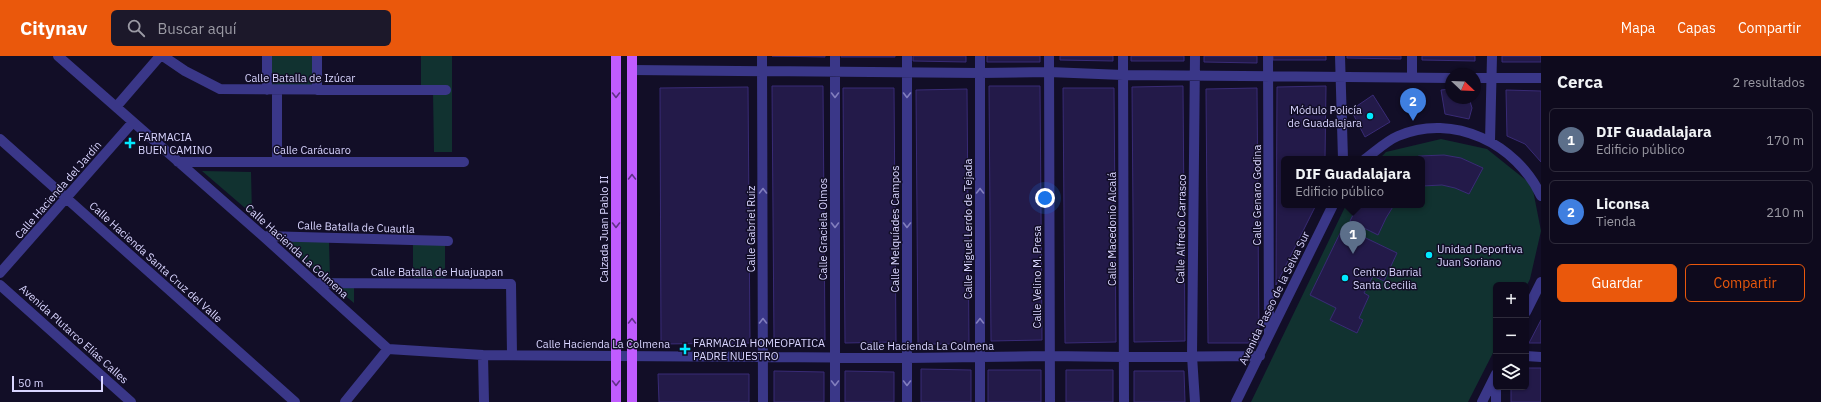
<!DOCTYPE html>
<html lang="es">
<meta charset="utf-8">
<style>
:root{--surface:#0e0a1d;--page:#1c182a;--text:#f1f3f6;--muted:#9b9aa4;--line:#2e2b3b;--accent:#ea580c}
body{margin:0;font-family:"IBM Plex Sans",sans-serif;background:var(--page);color:var(--text)}
.controls{position:absolute;right:12px;bottom:12px;display:grid;overflow:hidden;border-radius:6px;box-shadow:0 1px 3px #0004}
.controls button{width:36px;height:36px;display:grid;place-items:center;padding:0;border:0;border-bottom:1px solid var(--line);background:var(--surface);color:var(--text);font:20px sans-serif}
.compass{position:absolute;left:1445px;top:12px;width:36px;height:36px;border-radius:50%;background:var(--surface);box-shadow:0 1px 3px #0004;rotate:113deg}
.scale{position:absolute;left:12px;bottom:10px;width:91px;box-sizing:border-box;padding-left:4px;border:2px solid #d9d5ff;border-top:0;font-size:11px;line-height:14px;white-space:nowrap;color:#d9d5ff;-webkit-text-stroke:3px #120e27;paint-order:stroke}
.you{position:absolute;left:1045px;top:142px;width:14px;height:14px;margin:-10px;border:3px solid #fff;border-radius:50%;background:#1a73e8;box-shadow:0 0 0 6px #1a73e833}
.badge{display:grid;place-items:center;width:26px;height:26px;border-radius:50%;background:var(--accent);color:#fff;font-size:13px;font-weight:700}
.pin{position:absolute;translate:-50% -33px;filter:drop-shadow(0 1px 2px #0008)}
.pin::after{content:'';position:absolute;top:21px;width:14px;height:12px;background:inherit;clip-path:polygon(0 0,100% 0,50% 100%)}
.popup{position:absolute;left:1281px;top:100px;width:144px;height:52px;box-sizing:border-box;display:grid;place-content:center;border-radius:6px;background:var(--surface);filter:drop-shadow(0 1px 3px #0005);font-size:13px;white-space:nowrap;color:var(--muted)}
.popup b{font-size:15px;color:var(--text)}
.popup::after{content:'';position:absolute;left:50%;top:100%;margin-left:-8px;border:8px solid transparent;border-top-color:var(--surface)}
.list{margin:0;padding:0;list-style:none}
h2{display:flex;justify-content:space-between;align-items:center;height:52px;margin:0;padding:0 16px;font-size:17px}
h2 small{font-size:13px;font-weight:400;color:var(--muted)}
.list li{display:grid;grid-template-columns:26px 1fr auto;gap:12px;align-items:center;box-sizing:border-box;height:64px;margin:0 8px 8px;padding:0 8px;border:1px solid var(--line);border-radius:6px}
.list b{display:block;font-size:15px;white-space:nowrap}
.list p{margin:0;font-size:13px;white-space:nowrap;color:var(--muted)}
.list em{font-size:13px;font-style:normal;color:var(--muted)}
.actions{display:flex;gap:8px;padding:12px 16px}
.actions a{flex:1;padding:9px 0;border:1px solid var(--accent);border-radius:6px;text-align:center;font-size:14px;color:var(--accent)}
.actions .main{background:var(--accent);color:#fff}
.icon{flex:none;width:22px;height:22px;fill:none;stroke:currentColor;stroke-width:2;stroke-linecap:round;stroke-linejoin:round}
.map{position:relative;flex:none;width:1541px;height:346px;overflow:hidden}
header{display:flex;align-items:center;gap:24px;box-sizing:border-box;height:56px;padding:0 20px;background:var(--accent);color:#fff}
header strong{font-size:19px}
nav{display:flex;gap:22px;margin-inline-start:auto;font-size:14px}
.search{width:280px;height:36px;background:var(--page);display:flex;align-items:center;gap:10px;box-sizing:border-box;padding:0 14px;border-radius:6px;color:var(--muted);font-size:15px}
main{display:flex}
aside{flex:1;background:var(--surface)}
.map>svg:first-child{display:block}
</style>
<header>
<strong>Citynav</strong>
<div class="search"><svg class="icon" aria-label="search" viewBox="0 0 24 24"><circle cx="10" cy="10" r="6"/><path d="M15 15l6 6"/></svg>Buscar aquí</div>
<nav><a>Mapa</a><a>Capas</a><a>Compartir</a></nav>
</header>
<main>
<div class="map">
<svg width="1541" height="346" viewBox="0 0 1541 346">
<rect width="100%" height="100%" fill="#120e27"/>
<path fill="#113230" d="M270,0h44l-1,31h-43z
M421,0h31v96h-18l-1,-60h-12z
M1441,83l46,10 45,36 9,46 -11,48 -4,8v-2h-30v62l-28,55h-217l95,-197h76v-46h-43l7,-7z
M202,115l49,1 1,42z
M277,184l52,2 1,36 24,1v24z
M413,187h32v35h-32z"/>
<path fill="#231a49" stroke="#392b76" d="M772,0h53v1z
M841,0h54v1h-54z
M913,0h53v6l-53,-1z
M987,0h53v6h-53z
M1060,0h53v5l-53,-1z
M1131,0h53v5h-53z
M1204,0h53v7l-53,-1z
M1273,0h53v4h-53z
M1347,0h54v3l-54,-1z
M1422,0h53v5l-53,-1z
M1502,0h39v6h-39z
M772,30h51l2,254 -51,1z
M989,30h51l2,254 -51,1z
M1183,30l2,255 -51,1 -2,-255z
M1326,30l-1,73h-41v46h32l-40,80 1,-198z
M748,31l2,256 -89,1 -1,-256z
M843,32h51l2,254 -51,1z
M1063,32h51l2,254 -51,1z
M1257,32l2,255h-51l-2,-254z
M967,33l2,255h-51l-2,-254z
M1451,33v9h18l3,10 -3,11 -24,-5 -4,-24z
M1506,34l35,1v71l-16,-18 -18,-8z
M1373,39l17,27 -25,15 -14,-27z
M1444,99l17,3 22,10 -14,26 -14,-6 -13,-3 -20,1v-27h-12l9,-3z
M1358,149h36l-8,13 -8,17 -28,-14z
M1343,171l54,26 -13,28 -11,-5 -9,17 5,3 -10,22 4,2 -6,13 -27,-13 6,-12 -26,-13z
M1541,264v23h-12z
M1526,312h15v34h-30v-15h15z
M921,313l50,1v32h-50z
M988,314h53v32h-53z
M1066,314h47v32h-47z
M774,315l50,1v30h-50z
M845,315l49,1v30h-49z
M1134,315h50l1,31h-51z
M658,318h91v28h-90z"/>
<g fill="none" stroke-linecap="round" stroke-linejoin="round">
<path stroke="#3a3788" stroke-width="10" d="M58,0l205,180 125,113 95,6 280,2 144,1 142,-2 75,1 136,-1
M163,0l22,15 35,18 226,1
M762,0l1,346
M835,0v346
M980,0v346
M1049,0l1,346
M1123,0l1,346
M1195,0l-3,300 3,46
M1268,0l1,278
M1340,0l3,103
M1412,0v21
M632,14l348,3 69,-1 74,3 328,3
M1475,22h66
M267,34v-34
M317,34v-34
M116,51l44,-51
M0,83l295,263
M1490,85l2,-85
M1365,103c10,-7 21,-18 33,-23 55,-24 119,8 143,60
M178,106h286
M277,106v-72
M263,180l185,5
M0,217l133,-151
M316,227l195,1 1,71
M0,229l131,117
M1526,256l15,-30
M483,299l1,47
M1526,300l15,1
M345,346l43,-53
M907,346v-346
M1236,346l97,-197
M1482,346l14,-28
M1496,346v-15"/>
<path stroke="#c05cff" stroke-width="10" d="M616,0v346
M632,0v346"/>
</g>
<defs><path id="oneway-chevron" d="M-2-3.5L2.5 0L-2 3.5" fill="none" stroke-width="1.6" stroke-linecap="round" stroke-linejoin="round"/></defs>
<g stroke="#603188">
<use href="#oneway-chevron" transform="translate(616 39) rotate(90)"/>
<use href="#oneway-chevron" transform="translate(632 121) rotate(-90)"/>
<use href="#oneway-chevron" transform="translate(616 169) rotate(90)"/>
<use href="#oneway-chevron" transform="translate(632 265) rotate(-90)"/>
<use href="#oneway-chevron" transform="translate(616 327) rotate(90)"/>
</g>
<g stroke="#827ebe">
<use href="#oneway-chevron" transform="translate(835 39) rotate(90)"/>
<use href="#oneway-chevron" transform="translate(907 39) rotate(90)"/>
<use href="#oneway-chevron" transform="translate(763 135) rotate(-90)"/>
<use href="#oneway-chevron" transform="translate(980 135) rotate(-90)"/>
<use href="#oneway-chevron" transform="translate(835 169) rotate(90)"/>
<use href="#oneway-chevron" transform="translate(907 169) rotate(90)"/>
<use href="#oneway-chevron" transform="translate(763 265) rotate(-90)"/>
<use href="#oneway-chevron" transform="translate(980 265) rotate(-90)"/>
<use href="#oneway-chevron" transform="translate(835 327) rotate(90)"/>
<use href="#oneway-chevron" transform="translate(907 327) rotate(90)"/>
</g>
<g fill="#01e9ff" stroke="#120e27" stroke-width="1.5">
<circle cx="1370" cy="60" r="4"/>
<path d="M128 81h4v4h4v4h-4v4h-4v-4h-4v-4h4z"/>
<circle cx="1429" cy="199" r="4"/>
<circle cx="1345" cy="222" r="4"/>
<path d="M683 287h4v4h4v4h-4v4h-4v-4h-4v-4h4z"/>
</g>
<g text-anchor="middle" stroke-width="3" stroke-linejoin="round" paint-order="stroke">
<g font-size="11" fill="#d9d5ff" stroke="#120e27">
<text x="300" y="26">Calle Batalla de Izúcar</text>
<text x="312" y="98">Calle Carácuaro</text>
<text transform="translate(58 134) rotate(-49)" y="4">Calle Hacienda del Jardín</text>
<text transform="translate(1257 139) rotate(-90)" y="4">Calle Genaro Godina</text>
<text transform="translate(356 171) rotate(2)" y="4">Calle Batalla de Cuautla</text>
<text transform="translate(604 173) rotate(-90)" y="4">Calzada Juan Pablo II</text>
<text transform="translate(751 173) rotate(-90)" y="4">Calle Gabriel Ruiz</text>
<text transform="translate(823 173) rotate(-90)" y="4">Calle Graciela Olmos</text>
<text transform="translate(895 173) rotate(-90)" y="4">Calle Melquíades Campos</text>
<text transform="translate(968 173) rotate(-90)" y="4">Calle Miguel Lerdo de Tejada</text>
<text transform="translate(1112 173) rotate(-90)" y="4">Calle Macedonio Alcalá</text>
<text transform="translate(1181 173) rotate(-89)" y="4">Calle Alfredo Carrasco</text>
<text transform="translate(297 195) rotate(42)" y="4">Calle Hacienda La Colmena</text>
<text transform="translate(156 206) rotate(42)" y="4">Calle Hacienda Santa Cruz del Valle</text>
<text x="437" y="220">Calle Batalla de Huajuapan</text>
<text transform="translate(1037 221) rotate(-90)" y="4">Calle Velino M. Presa</text>
<text transform="translate(1274 242) rotate(-64)" y="4">Avenida Paseo de la Selva Sur</text>
<text transform="translate(74 278) rotate(42)" y="4">Avenida Plutarco Elías Calles</text>
<text x="603" y="292">Calle Hacienda La Colmena</text>
<text x="927" y="294">Calle Hacienda La Colmena</text>
</g>
<g font-size="11" fill="#d9d5ff" stroke="#120e27" text-anchor="start">
<text x="1362" y="58" text-anchor="end">Módulo Policía<tspan x="1362" dy="13">de Guadalajara</tspan></text>
<text x="138" y="85">FARMACIA<tspan x="138" dy="13">BUEN CAMINO</tspan></text>
<text x="1437" y="197">Unidad Deportiva<tspan x="1437" dy="13">Juan Soriano</tspan></text>
<text x="1353" y="220">Centro Barrial<tspan x="1353" dy="13">Santa Cecilia</tspan></text>
<text x="693" y="291">FARMACIA HOMEOPATICA<tspan x="693" dy="13">PADRE NUESTRO</tspan></text>
</g>
</g>
</svg>
<div class="controls">
<button>+</button>
<button>−</button>
<button><svg class="icon" aria-label="layers" viewBox="0 0 24 24"><path d="M12 4l9 5-9 5-9-5zM3 14l9 5 9-5"/></svg></button>
</div>
<svg class="compass" viewBox="-18 -18 36 36"><path d="M0-13l5 13h-10z" fill="#e53935"/><path d="M0 13l5-13h-10z" fill="#9b9aa4"/></svg>
<div class="scale">50 m</div>
<div class="you"></div>
<div class="pin badge" style="left:1353px;top:198px;background:#5c6f8a">1</div>
<div class="popup"><b>DIF Guadalajara</b>Edificio público</div>
<div class="pin badge" style="left:1413px;top:65px;background:#3f7fe0">2</div>
</div>
<aside>
<h2>Cerca<small>2 resultados</small></h2>
<ul class="list">
<li><span class="badge" style="background:#5c6f8a">1</span><div><b>DIF Guadalajara</b><p>Edificio público</p></div><em>170 m</em></li>
<li><span class="badge" style="background:#3f7fe0">2</span><div><b>Liconsa</b><p>Tienda</p></div><em>210 m</em></li>
</ul>
<div class="actions"><a class="main">Guardar</a><a>Compartir</a></div>
</aside>
</main>
